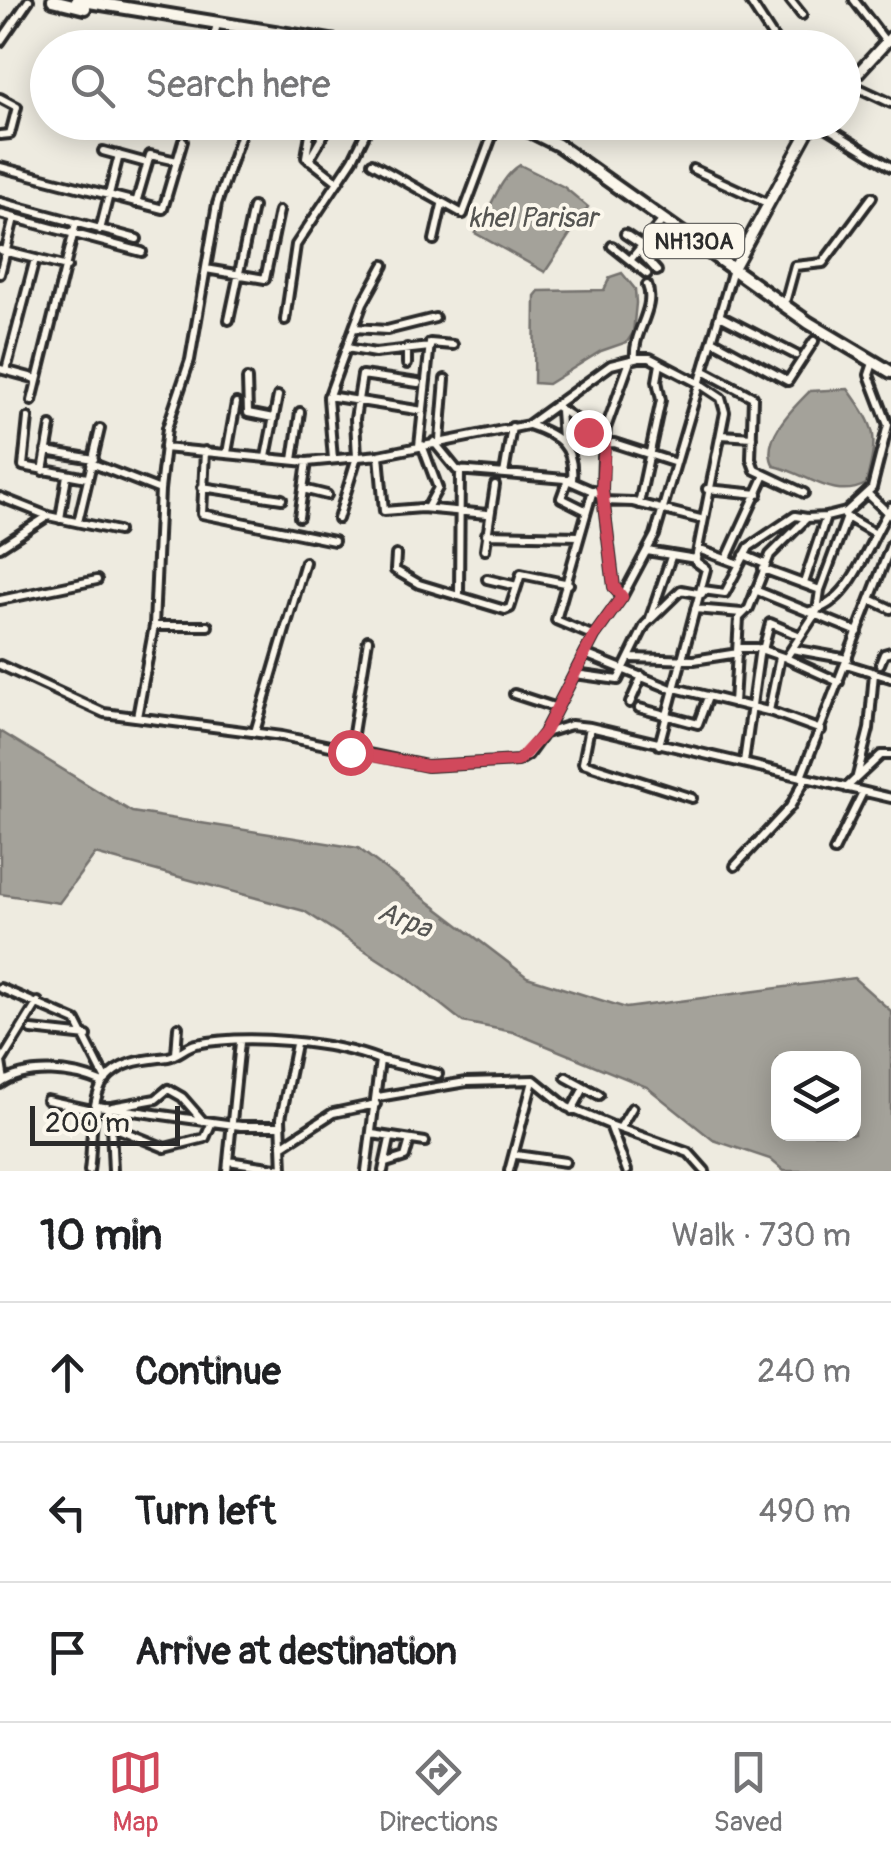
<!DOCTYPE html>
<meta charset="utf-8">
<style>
:root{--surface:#fff;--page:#f6f6f6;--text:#202124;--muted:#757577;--line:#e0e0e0;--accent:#d1495b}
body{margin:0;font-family:Pangolin,sans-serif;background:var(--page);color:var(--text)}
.controls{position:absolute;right:30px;bottom:30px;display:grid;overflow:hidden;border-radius:20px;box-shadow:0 5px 25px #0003}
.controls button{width:90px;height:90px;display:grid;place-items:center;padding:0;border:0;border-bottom:2px solid var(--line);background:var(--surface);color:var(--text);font:50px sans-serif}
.scale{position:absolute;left:30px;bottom:25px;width:150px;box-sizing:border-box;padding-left:10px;border:5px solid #2b2b2b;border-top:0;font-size:28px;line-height:35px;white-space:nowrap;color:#2b2b2b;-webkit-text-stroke:8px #fbf7ec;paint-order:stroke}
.stop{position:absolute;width:30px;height:30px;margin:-22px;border:8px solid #d1495b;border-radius:50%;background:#fff}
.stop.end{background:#d1495b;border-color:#fff;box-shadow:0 2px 10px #0008}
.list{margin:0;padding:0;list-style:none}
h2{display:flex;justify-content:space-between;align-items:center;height:130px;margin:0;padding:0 40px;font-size:42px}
h2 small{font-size:32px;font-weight:400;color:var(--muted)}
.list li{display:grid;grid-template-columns:65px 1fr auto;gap:30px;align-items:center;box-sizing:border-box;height:140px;padding:0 40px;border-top:2px solid var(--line)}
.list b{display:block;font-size:38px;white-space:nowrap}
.list em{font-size:32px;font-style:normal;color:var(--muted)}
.icon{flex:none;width:55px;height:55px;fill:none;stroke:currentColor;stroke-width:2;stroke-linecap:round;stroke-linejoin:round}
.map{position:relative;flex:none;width:891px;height:1171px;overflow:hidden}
.search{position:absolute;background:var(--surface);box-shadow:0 5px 25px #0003;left:30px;right:30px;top:30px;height:110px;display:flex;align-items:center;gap:25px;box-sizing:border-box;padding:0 35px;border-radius:55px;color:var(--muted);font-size:38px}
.sheet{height:550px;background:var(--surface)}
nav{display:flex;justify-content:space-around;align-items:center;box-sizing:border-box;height:140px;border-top:2px solid var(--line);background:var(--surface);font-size:28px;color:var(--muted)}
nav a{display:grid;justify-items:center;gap:5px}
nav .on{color:var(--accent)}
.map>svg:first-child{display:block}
</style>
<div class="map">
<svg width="891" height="1171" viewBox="0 0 891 1171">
<rect width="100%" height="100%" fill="#eeebe0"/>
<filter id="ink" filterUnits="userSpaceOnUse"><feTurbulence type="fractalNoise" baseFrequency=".01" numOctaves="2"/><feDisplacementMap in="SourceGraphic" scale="20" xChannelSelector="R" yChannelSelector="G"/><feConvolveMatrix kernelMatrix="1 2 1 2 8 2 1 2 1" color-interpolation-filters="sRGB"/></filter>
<g filter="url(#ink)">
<path fill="#a4a29a" stroke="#74726e" stroke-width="2.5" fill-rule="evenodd" d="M520,165l44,22 24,20 -43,65 -70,-39c15,-21 24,-56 45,-68z
M622,273l13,16 1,14 -3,30 -6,9 -26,9 -53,33 -14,-1 1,-87 4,-5 65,-1 6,-13z
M848,389c30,42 30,45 18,95 -33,17 -59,-11 -92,-18 -15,-26 20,-59 36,-75z
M0,731l132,81 226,36 169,129 99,31 228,-30 37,33v160h-107l-14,-12 -57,-19 -66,-53 -134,-55 -50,-10 -57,-45 -102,-66 -209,-57 -36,49 -59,-9zM778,1058h76v76h-76z"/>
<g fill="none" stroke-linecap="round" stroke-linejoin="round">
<g stroke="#2b2b2b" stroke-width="14">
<path id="minor" d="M749,0l31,48
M790,0l12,15
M854,0l32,42
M0,42l29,-42
M211,48l5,-20
M262,48l4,-19
M848,83l43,20
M0,98l17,9 -7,27 -10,1
M312,122l-6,35 32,25
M818,122l73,45
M103,151l44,12
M309,160l22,-38
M372,163l91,51 34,-91
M0,167l163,42 20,-68
M693,169l74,34
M0,202l137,37
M136,203l14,-48 27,6
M0,214l142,38
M100,230l19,-75
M625,234l18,12
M434,240l8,-35
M612,246l35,28
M0,250l67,17
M639,251l18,20
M631,259l32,-39
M206,269l59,10 14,-68
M0,274l14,-56
M786,299l9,-33 28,-3 49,-66
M722,317l74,38
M229,320l24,-113
M285,320l11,-75 57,-86 18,-37
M354,328l33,2 48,-12
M714,341l74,40 26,-40
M347,348l28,5 55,-6
M407,348v16
M635,359c-3,-27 22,-50 12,-74
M0,369l37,10
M6,370l29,-111
M704,371l49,26 -2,62 4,11 49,23
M247,379l1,34 25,5
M328,396l95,15
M32,401l44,-178
M557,407l48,32
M560,410l2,28
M28,418l-5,48 64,12
M529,425c30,10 46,21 43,55
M722,435l30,2
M440,440l5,-61
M434,442l23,28 108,9 37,16
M604,444l10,-1 59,19
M422,445l16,43 -11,20
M419,446l11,-103 23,2
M164,448l143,14 72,-7 149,-30 83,-60 28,-7h11l50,26 21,14 4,14 -29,147 -49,-8
M46,451l48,8
M205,451l-3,63 132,27
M227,453l9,-50
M379,455l5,56 38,-3 65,6
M266,457l12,-61
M333,459l-5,-61 35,-95 21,-38
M293,460l7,-48
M91,463l69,27
M43,471l8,-45
M504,474l8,-47
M568,479l-7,19 24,12
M202,487l80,12
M303,489l24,6
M707,489l51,5
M593,490l-37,130 38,16
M869,495l22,21
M0,497l48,19 70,15
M603,501l30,1 67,17
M639,504l22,-104 -4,-19 3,-17
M845,516l29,17
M299,517l8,-55
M60,519l7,-44
M338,519l19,-62 -2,-38 7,-44 56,8
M78,522l22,-93
M486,534l93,2
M0,547l48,-31
M698,549l41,15
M485,550l10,-65
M396,555l-1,15 24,14 86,26 5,-2 11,-34 48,10
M744,555l21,9
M727,558l38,-83
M763,569l57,21 27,-73
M487,579l30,7
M804,583l22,-66 20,-5 26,-24 16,-63 -19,-50 4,-12
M703,590l22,3 24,-46 46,-31 12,2
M755,590l103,42
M459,593l1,-123
M622,597l-8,-10 -12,-98 1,-32 3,-29 24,-67
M870,599l21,10
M0,600l97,-20
M695,609l47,4
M810,611c43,-7 59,-73 81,-104
M649,621l22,-64
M154,626h54
M738,648h19l29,10 31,-47 3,-21
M792,649l56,10
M763,650l7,-27 30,13
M585,654l89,36
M632,658l62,2 44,-7
M786,658l53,24
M846,664l45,14
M880,664l4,-10 7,-2
M0,665l104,48 178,23 145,30 91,-5 10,-6 16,-22 50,-97 28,-39 33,-62 78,-266
M575,674l43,6 27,-55 36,-35 21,4
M675,688l97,24 49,18
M514,694l43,14
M630,703l12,-27
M734,703l5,-85 10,-10 21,-53 37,-37 19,-1
M639,708l59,16 10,-27
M769,711l11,-54
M137,717l17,-91 6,-136 7,-62 23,-68 27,-156 28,-82
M590,727l-7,36 109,35
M255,732l50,-170
M545,733l26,-8 19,2 301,71
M659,745l47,-176 -11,-8
M350,752l18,-112
M744,762l16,-114
M857,776l12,-47 5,-56
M801,777l90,-232
M846,788l35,-33h10
M834,851l29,-59
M735,866l55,-59 16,-29
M0,988l76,33 30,59
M32,1030l55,6
M176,1054l2,-27
M380,1060l58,14
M566,1077l33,18
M4,1081l-3,-19 37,-60
M0,1084c27,-19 74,-14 103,-1
M378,1097l88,-15 68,-2 33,27 43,18 17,46
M47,1100l50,11
M97,1106l144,20h39
M107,1107l4,19 54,22 40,-10 7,-16
M112,1107l44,-8 12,-10 14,8 21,24
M572,1110l12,-22
M610,1125l79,28 16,18
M111,1126l2,45
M620,1128l12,-20
M372,1134l53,8
M282,1146l51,-33 43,-9
M516,1155l49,7
M228,1161l55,8
M386,1163l19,-6 4,-14
M89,1171c4,-25 0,-71 16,-91 17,-20 40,-20 63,-23 11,-2 18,-11 28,-13 51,-10 136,-3 184,16l-14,111
M227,1171l13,-129
M283,1171l-2,-53 15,-74
M383,1171l7,-32
M509,1171l24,-90"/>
</g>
<g stroke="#2b2b2b" stroke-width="16">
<path id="major" d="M844,88l47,-51
M733,269l80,-147"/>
</g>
<g stroke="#2b2b2b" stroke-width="18">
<path id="highway" d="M53,0l32,8
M77,0l296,48
M492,122l38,9 28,14 251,178 82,49"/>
</g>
<use href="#minor" stroke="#fbf7ec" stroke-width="6"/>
<use href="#major" stroke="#fbf7ec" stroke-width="9"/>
<use href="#highway" stroke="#fbf7ec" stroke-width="10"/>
</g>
</g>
<g fill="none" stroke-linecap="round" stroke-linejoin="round" filter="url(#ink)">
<path stroke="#d1495b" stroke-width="12" d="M350,752l77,14 91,-5 26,-28 50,-97 28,-39 -8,-10 -12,-98 3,-50 -17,-7"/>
</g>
<g text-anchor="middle" stroke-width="8" stroke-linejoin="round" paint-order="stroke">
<rect fill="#fbf7ec" stroke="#696865" stroke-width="2.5" x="644" y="224" width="100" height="34" rx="8"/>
<g font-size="22" font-weight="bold" fill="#2b2b2b">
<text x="694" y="249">NH130A</text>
</g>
<g font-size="28" font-style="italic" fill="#555552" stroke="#fbf7ec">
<text x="533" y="227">khel Parisar</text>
<text transform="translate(405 919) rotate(21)" y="10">Arpa</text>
</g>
</g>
</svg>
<div class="controls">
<button><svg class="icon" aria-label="layers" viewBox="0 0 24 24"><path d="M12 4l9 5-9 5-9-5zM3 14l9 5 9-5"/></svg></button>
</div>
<div class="scale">200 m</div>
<div class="stop" style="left:350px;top:752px"></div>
<div class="stop end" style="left:588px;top:432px"></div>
<div class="search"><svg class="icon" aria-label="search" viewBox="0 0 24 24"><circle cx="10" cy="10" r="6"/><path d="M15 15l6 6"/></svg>Search here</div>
</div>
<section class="sheet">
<h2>10 min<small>Walk · 730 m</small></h2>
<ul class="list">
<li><svg class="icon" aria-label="ahead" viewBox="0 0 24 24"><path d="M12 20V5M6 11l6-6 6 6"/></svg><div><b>Continue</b></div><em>240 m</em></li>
<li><svg class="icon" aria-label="left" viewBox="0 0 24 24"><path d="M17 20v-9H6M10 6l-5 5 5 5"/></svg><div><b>Turn left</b></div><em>490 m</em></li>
<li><svg class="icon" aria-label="arrive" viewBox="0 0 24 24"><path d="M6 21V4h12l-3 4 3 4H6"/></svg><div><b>Arrive at destination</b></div></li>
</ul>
</section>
<nav>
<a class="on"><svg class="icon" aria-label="map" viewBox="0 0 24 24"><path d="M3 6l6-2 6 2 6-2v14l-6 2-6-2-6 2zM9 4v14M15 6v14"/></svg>Map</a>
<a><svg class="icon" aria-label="directions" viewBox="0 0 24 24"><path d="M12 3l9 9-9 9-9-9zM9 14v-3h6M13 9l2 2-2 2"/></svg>Directions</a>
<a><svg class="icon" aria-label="saved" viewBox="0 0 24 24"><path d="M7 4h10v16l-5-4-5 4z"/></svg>Saved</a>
</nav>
